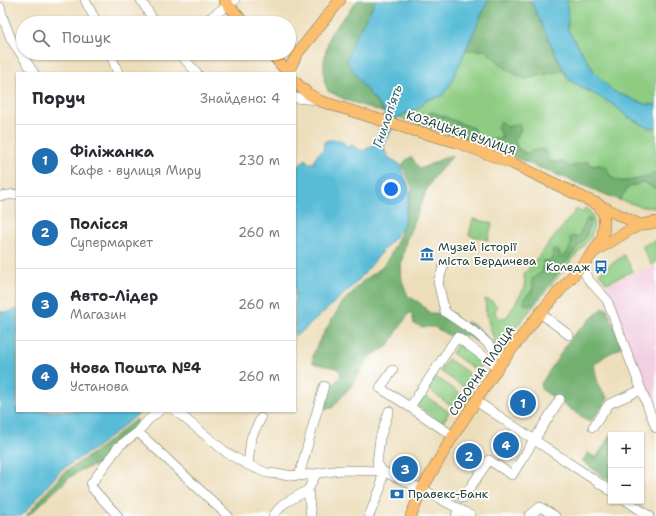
<!DOCTYPE html>
<html lang="uk">
<meta charset="utf-8">
<style>
:root{--surface:#fff;--page:#f2f2f3;--text:#2b2b33;--muted:#7c7c81;--line:#e1e1e2;--accent:#1f6fb2}
body{margin:0;font-family:"Shantell Sans",sans-serif;background:var(--page);color:var(--text)}
.controls{position:absolute;right:12px;bottom:12px;display:grid;overflow:hidden;border-radius:0px;box-shadow:0 1px 3px #0004}
.controls button{width:36px;height:36px;display:grid;place-items:center;padding:0;border:0;border-bottom:1px solid var(--line);background:var(--surface);color:var(--text);font:20px sans-serif}
.you{position:absolute;left:391px;top:189px;width:14px;height:14px;margin:-10px;border:3px solid #fff;border-radius:50%;background:#1a73e8;box-shadow:0 0 0 6px #1a73e833}
.badge{display:grid;place-items:center;width:26px;height:26px;border-radius:50%;background:var(--accent);color:#fff;font-size:13px;font-weight:700}
.pin{position:absolute;translate:-50% -50%;border:2px solid #fff;box-shadow:0 1px 4px #0006}
.list{margin:0;padding:0;list-style:none}
h2{display:flex;justify-content:space-between;align-items:center;height:52px;margin:0;padding:0 16px;font-size:17px}
h2 small{font-size:13px;font-weight:400;color:var(--muted)}
.list li{display:grid;grid-template-columns:26px 1fr auto;gap:12px;align-items:center;box-sizing:border-box;height:72px;padding:0 16px;border-top:1px solid var(--line)}
.list b{display:block;font-size:15px;white-space:nowrap}
.list p{margin:0;font-size:13px;white-space:nowrap;color:var(--muted)}
.list em{font-size:13px;font-style:normal;color:var(--muted)}
.icon{flex:none;width:22px;height:22px;fill:none;stroke:currentColor;stroke-width:2;stroke-linecap:round;stroke-linejoin:round}
.map{position:relative;flex:none;width:656px;height:516px;overflow:hidden}
.search{position:absolute;background:var(--surface);box-shadow:0 1px 3px #0004;left:16px;top:16px;width:280px;height:44px;display:flex;align-items:center;gap:10px;box-sizing:border-box;padding:0 14px;border-radius:22px;color:var(--muted);font-size:15px}
.panel{position:absolute;background:var(--surface);box-shadow:0 1px 3px #0004;left:16px;top:72px;width:280px;height:340px;border-radius:0px}
.map>svg:first-child{display:block}
</style>
<div class="map">
<svg width="656" height="516" viewBox="0 0 656 516">
<rect width="100%" height="100%" fill="#fff"/>
<filter id="ink" filterUnits="userSpaceOnUse"><feTurbulence type="fractalNoise" baseFrequency=".025" numOctaves="2"/><feDisplacementMap in="SourceGraphic" scale="8" xChannelSelector="R" yChannelSelector="G"/><feConvolveMatrix kernelMatrix="1 2 1 2 8 2 1 2 1" color-interpolation-filters="sRGB"/></filter>
<filter id="wash" filterUnits="userSpaceOnUse"><feTurbulence type="fractalNoise" baseFrequency=".012" numOctaves="4" result="noise"/><feDisplacementMap in="SourceGraphic" scale="16" xChannelSelector="R" yChannelSelector="G"/><feGaussianBlur stdDeviation="0.9" result="paint"/><feColorMatrix in="noise" values="0 0 0 0 0 0 0 0 0 0 0 0 0 0 0 0 0 1.4 0 .05"/><feComposite in="paint" operator="in"/></filter>
<g filter="url(#wash)">
<rect width="100%" height="100%" fill="#eddebb"/>
<path fill="#f2cfe1" d="M656,265v158l-54,-136z"/>
<path fill="#8ecc82" stroke="#56845b" d="M567,0h89v104l-3,1 -9,-1 -31,-13 -18,-18 -27,-43z
M466,50h19l23,20 17,9 38,-9 6,10 45,25 14,12 21,11 7,-1v47l-3,-1c-11,6 -31,13 -42,4 -4,-3 -8,-8 -11,-12l-30,2 -8,-5h-13l-4,-11 -18,3 -9,-5 -3,-8 6,-12 -13,-2 -7,-5 3,15 -16,4 1,6 -15,-6 3,-5 -4,-8 -41,-16 -8,4 -3,5 2,5 -25,-9 21,-9 7,-8 16,-4 7,-9z
M643,182l13,7v19l-13,-1 -24,-7 10,-13z
M586,207c10,12 9,15 5,30l-85,102 -10,7 -10,-32 -1,-15 7,2 5,6 -2,4 1,4 3,3 8,-1 18,-30 -1,-13 53,-65 5,4z
M473,219l19,4 -4,17 -19,-5z
M656,240v23l-5,2 -9,-19z
M624,255l9,16 -26,12 -8,-10z
M459,343l25,17 -7,11 -25,-18z
M448,359l25,17 -8,12 -25,-17z
M436,377l25,17 -8,13 -25,-18z
M424,395l25,17 -7,12 -25,-19z"/>
<path fill="#72b070" stroke="#487652" d="M358,0h18l-22,39 7,44 24,30 -39,-13 -18,-9 -4,-11v-20l6,-26z
M488,0h41l2,1 32,69 -38,9 -17,-9 -23,-20h-19z
M432,112l41,16 4,8 -3,5 -51,-15 -2,-5 3,-5z
M501,121l7,6 10,-3 3,5 -6,12 3,8 9,5 4,-3 10,-2 4,2 4,11h13l8,5 18,-6 4,5 8,-1 7,3 4,9 10,5 24,-4 8,-5 3,1v15l-13,-7 -14,5 -10,13 -130,-53 -1,-6 5,-3 5,1 5,-2 -6,-10z
M451,155l1,2 -17,19 -8,13 -21,52 -5,25 1,15 6,15 12,7 10,10 24,1 4,12 9,-4 9,4 12,13 -4,7 -17,-10 -12,-2 -7,1 -14,-8h-11l-9,-3 -2,-11h-3l-21,33 -19,11 -17,28 -20,23 -7,1 2,-18 13,-14v-6l-4,-3 -23,-5v-8l6,-14 23,-38 20,-21 18,-13 8,-10 8,-15 7,-17 9,-39 -9,-23c2,-5 4,-7 9,-7l8,11z
M588,217l3,3 -6,18 -53,67 -8,-1 1,-7 8,-7 -1,-11 11,-8v-10l9,-1 1,-10 6,1 2,7 7,-7 4,-8 -3,-2 2,-4h7z
M603,308l4,1 14,33 -1,6 -15,8 -11,9 4,19 10,15 -18,23 -49,-33v-5l31,-48z
M136,419l3,4 -3,7 -33,33 -22,7 -12,8 -41,38h-2l36,-42 38,-26z
M611,434v35l-2,4 2,1v8l-29,-21 6,-8 8,5z"/>
<path fill="#58bcd7" stroke="#3c7c86" d="M376,0h112l-39,87 -7,9 -16,4 -7,8 -21,9 -12,24 -2,7 4,9 13,8 9,26 -7,36 -46,55 -53,48 -9,6v-165l9,-11 2,-1 1,3 2,1h5l1,-6 8,-7 1,-8 4,-2h12l9,8 2,-3 12,6 12,-7 10,-32 -24,-29 -14,-22 7,-22z
M529,0h38l1,30 27,43 18,18 31,13 9,1 3,-1v23l-7,1 -21,-11 -14,-12 -45,-25 -21,-42 -17,-37z
M17,309v102h125l-45,36 -36,23 -39,46h-22v-205c6,3 11,0 17,-2z"/>
</g>
<g filter="url(#ink)">
<g fill="none" stroke-linecap="round" stroke-linejoin="round">
<g stroke="#677563" stroke-width="10">
<path id="minor" d="M85,0l12,23
M141,0l14,23
M0,7l3,11 8,21 23,34
M200,23l10,-5 25,-18
M110,53l8,20
M179,53l18,20
M295,98l22,2
M0,196l17,-2
M444,265l-6,17 7,30 31,21 28,25
M581,266l7,13 19,21 49,128
M540,313l29,22
M393,370l-13,18 30,19
M476,401l135,90
M176,411l51,42 21,12 19,8 32,3 42,-6 41,1 40,18 37,20 -3,7
M593,427l16,-23 32,-14
M138,432l90,84
M453,436l-43,-29 47,-70 41,30
M248,465l3,-27 10,-20
M299,476l25,-90
M463,498l26,-38 23,15 48,-76
M627,501l22,15
M459,509l12,7
M118,516l-26,-28 -1,-4 28,-38 19,-14 10,-12 11,-9
M273,516l10,-12 25,-14
M311,516l-3,-26 8,-16
M369,516l12,-29 1,-16 -5,-8 3,-25 9,-27
M529,516l11,-9 15,9"/>
</g>
<g stroke="#677563" stroke-width="12">
<path id="major" d="M224,0l20,23
M271,53l17,20
M288,72l9,-18 43,-54
M295,82l12,11 13,8 89,28 47,13 58,22 126,61
M597,250l31,-19 12,-6 16,-3
M411,516l11,-27 31,-53 45,-69 42,-54 52,-59 11,-17 1,-14v-8l-7,-12"/>
</g>
<use href="#minor" stroke="#fff" stroke-width="9"/>
<use href="#major" stroke="#fbbd6e" stroke-width="11"/>
</g>
</g>
<defs>
<g id="museum-bare" transform="scale(1.08)"><path d="M0-6L6-3V-2H-6V-3ZM-5-1h2V3h-2ZM-1-1h2V3h-2ZM3-1h2V3H3ZM-6 4H6V6H-6Z" fill="#1f6fb2" stroke="#fff" stroke-width="2.5" paint-order="stroke"/></g>
<g id="bus-bare" transform="scale(1.08)"><path d="M-5-6H5V4H4V6H2V4H-2V6H-4V4H-5ZM-3.5-4V0h7V-4ZM-3.5 1.2v1.5H-2V1.2ZM2 1.2v1.5H3.5V1.2Z" fill="#1f6fb2" stroke="#fff" stroke-width="2.5" paint-order="stroke"/></g>
<g id="bank-bare" transform="scale(1.08)"><path d="M-6-4H6V4H-6ZM0-2.3a2.3 2.3 0 1 0 0 4.6a2.3 2.3 0 1 0 0-4.6Z" fill="#1f6fb2" stroke="#fff" stroke-width="2.5" paint-order="stroke"/></g>
</defs>
<g fill-rule="evenodd">
<use href="#museum-bare" x="427" y="254"/>
<use href="#bus-bare" x="601" y="267"/>
<use href="#bank-bare" x="397" y="494"/>
</g>
<g text-anchor="middle" stroke-width="3.5" stroke-linejoin="round" paint-order="stroke">
<g font-size="12" fill="#1f3d34" stroke="#fff">
<text transform="translate(461 133) rotate(19)" y="4">КОЗАЦЬКА ВУЛИЦЯ</text>
<text transform="translate(482 371) rotate(-55)" y="4">СОБОРНА ПЛОЩА</text>
</g>
<g font-size="12" fill="#1f3d34" stroke="#fff" text-anchor="start">
<text x="438" y="251">Музей історії<tspan x="438" dy="14">міста Бердичева</tspan></text>
<text x="590" y="271" text-anchor="end">Коледж</text>
<text x="408" y="498">Правекс-Банк</text>
</g>
<g font-size="13" font-style="italic" fill="#306365" stroke="#fff">
<text transform="translate(387 116) rotate(-71)" y="5">Гнилоп'ять</text>
</g>
</g>
</svg>
<div class="controls">
<button>+</button>
<button>−</button>
</div>
<div class="you"></div>
<div class="pin badge" style="left:523px;top:403px">1</div>
<div class="pin badge" style="left:469px;top:456px">2</div>
<div class="pin badge" style="left:405px;top:469px">3</div>
<div class="pin badge" style="left:506px;top:445px">4</div>
<div class="search"><svg class="icon" aria-label="search" viewBox="0 0 24 24"><circle cx="10" cy="10" r="6"/><path d="M15 15l6 6"/></svg>Пошук</div>
<section class="panel">
<h2>Поруч<small>Знайдено: 4</small></h2>
<ul class="list">
<li><span class="badge">1</span><div><b>Філіжанка</b><p>Кафе · вулиця Миру</p></div><em>230 m</em></li>
<li><span class="badge">2</span><div><b>Полісся</b><p>Супермаркет</p></div><em>260 m</em></li>
<li><span class="badge">3</span><div><b>Авто-Лідер</b><p>Магазин</p></div><em>260 m</em></li>
<li><span class="badge">4</span><div><b>Нова Пошта №4</b><p>Установа</p></div><em>260 m</em></li>
</ul>
</section>
</div>
